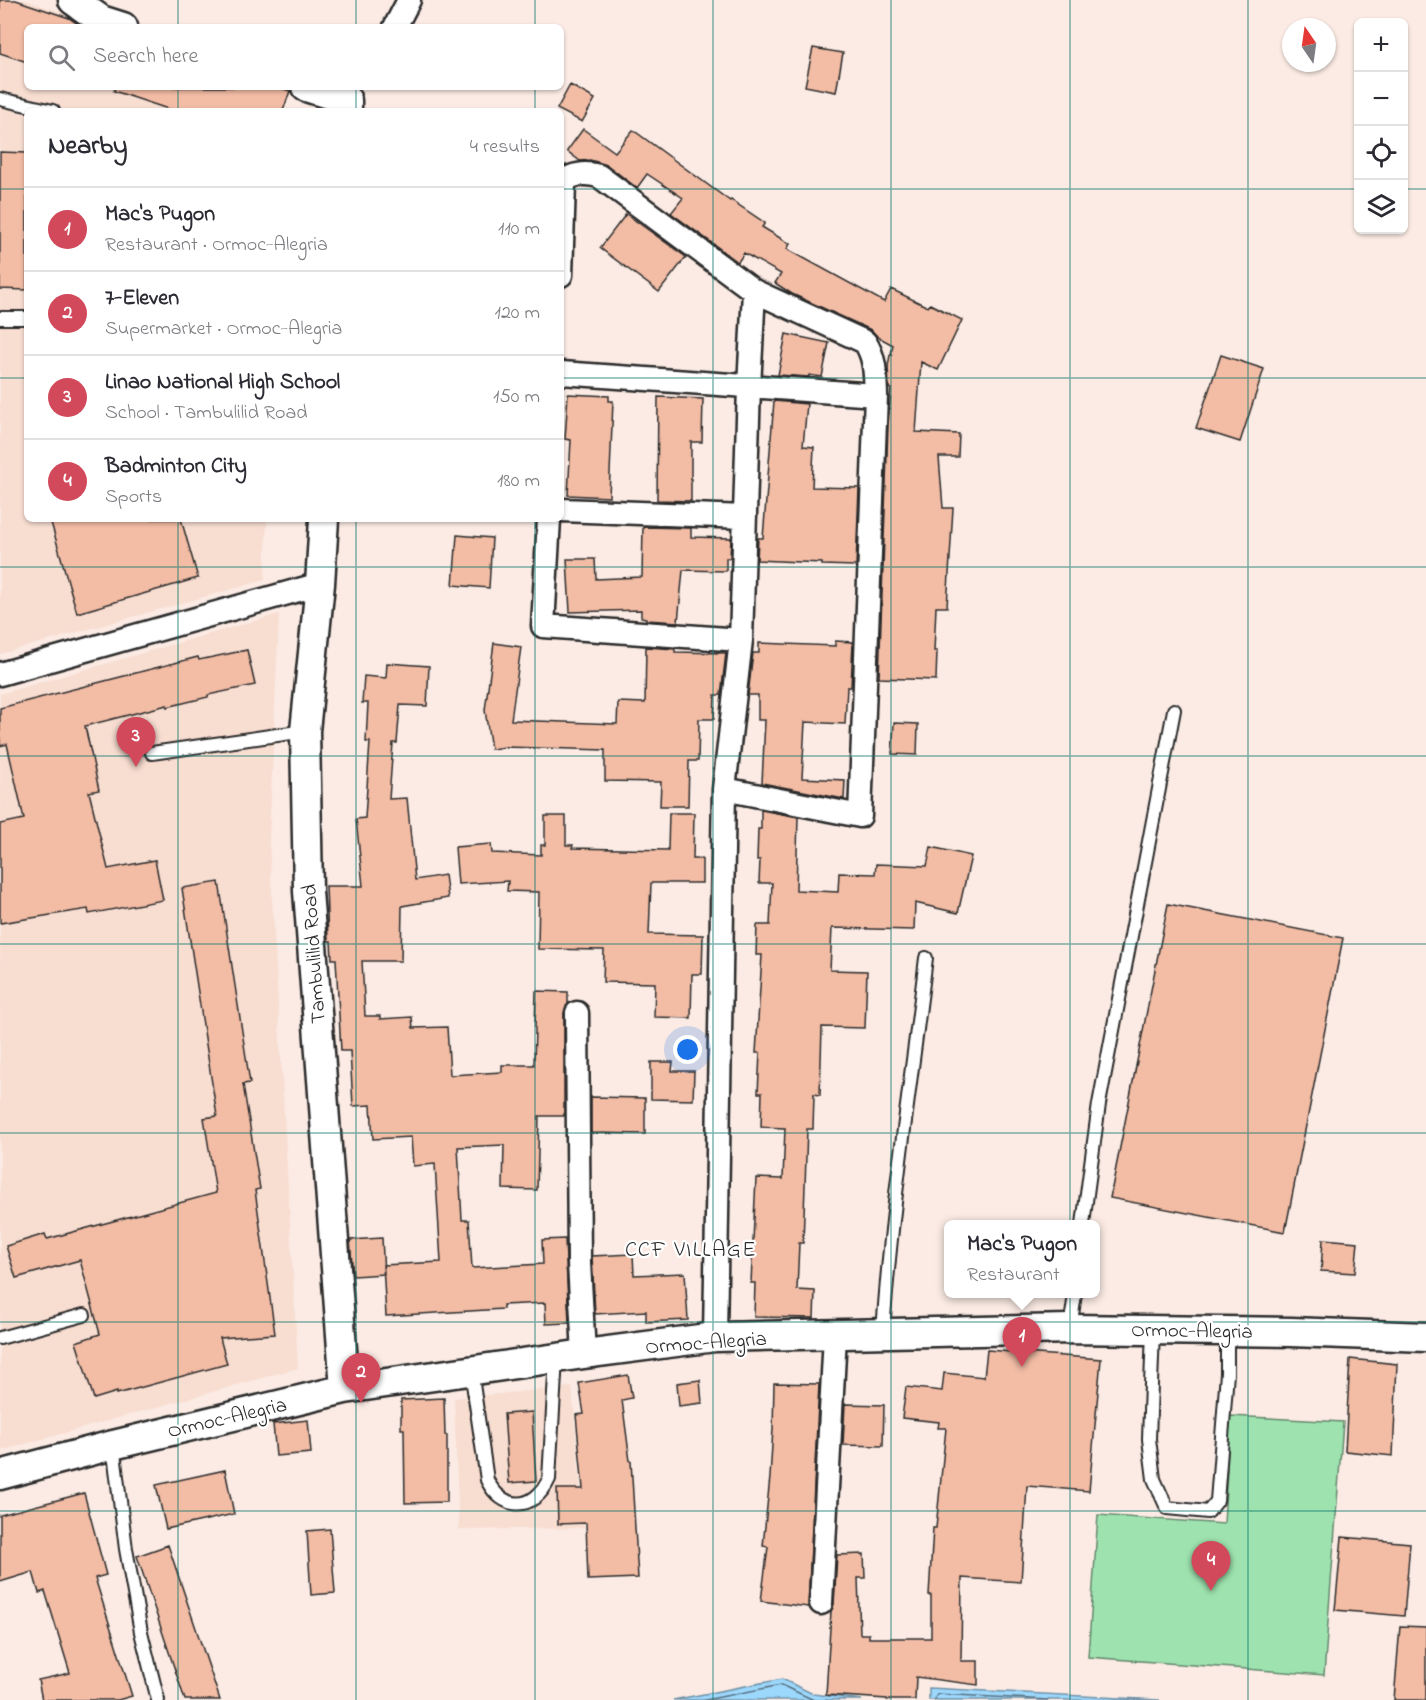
<!DOCTYPE html>
<meta charset="utf-8">
<style>
:root{--surface:#fff;--page:#f7f7f7;--text:#2b2b33;--muted:#7c7c81;--line:#e1e1e2;--accent:#d1495b}
body{margin:0;font-family:"Indie Flower",sans-serif;background:var(--page);color:var(--text)}
.controls{position:absolute;right:18px;top:18px;display:grid;overflow:hidden;border-radius:9px;box-shadow:0 2px 4px #0004}
.controls button{width:54px;height:54px;display:grid;place-items:center;padding:0;border:0;border-bottom:2px solid var(--line);background:var(--surface);color:var(--text);font:30px sans-serif}
.compass{position:absolute;left:1282px;top:18px;width:54px;height:54px;border-radius:50%;background:var(--surface);box-shadow:0 2px 4px #0004;rotate:347deg}
.you{position:absolute;left:688px;top:1050px;width:21px;height:21px;margin:-15px;border:4px solid #fff;border-radius:50%;background:#1a73e8;box-shadow:0 0 0 9px #1a73e833}
.badge{display:grid;place-items:center;width:39px;height:39px;border-radius:50%;background:var(--accent);color:#fff;font-size:20px;font-weight:700}
.pin{position:absolute;translate:-50% -50px;filter:drop-shadow(0 2px 3px #0008)}
.pin::after{content:'';position:absolute;top:32px;width:21px;height:18px;background:inherit;clip-path:polygon(0 0,100% 0,50% 100%)}
.popup{position:absolute;left:944px;top:1220px;width:156px;height:78px;box-sizing:border-box;display:grid;place-content:center;border-radius:9px;background:var(--surface);filter:drop-shadow(0 2px 4px #0005);font-size:20px;white-space:nowrap;color:var(--muted)}
.popup b{font-size:22px;color:var(--text)}
.popup::after{content:'';position:absolute;left:50%;top:100%;margin-left:-12px;border:12px solid transparent;border-top-color:var(--surface)}
.list{margin:0;padding:0;list-style:none}
h2{display:flex;justify-content:space-between;align-items:center;height:78px;margin:0;padding:0 24px;font-size:26px}
h2 small{font-size:20px;font-weight:400;color:var(--muted)}
.list li{display:grid;grid-template-columns:39px 1fr auto;gap:18px;align-items:center;box-sizing:border-box;height:84px;padding:0 24px;border-top:2px solid var(--line)}
.list b{display:block;font-size:22px;white-space:nowrap}
.list p{margin:0;font-size:20px;white-space:nowrap;color:var(--muted)}
.list em{font-size:20px;font-style:normal;color:var(--muted)}
.icon{flex:none;width:33px;height:33px;fill:none;stroke:currentColor;stroke-width:2;stroke-linecap:round;stroke-linejoin:round}
.map{position:relative;flex:none;width:1426px;height:1700px;overflow:hidden}
.search{position:absolute;background:var(--surface);box-shadow:0 2px 4px #0004;left:24px;top:24px;width:540px;height:66px;display:flex;align-items:center;gap:15px;box-sizing:border-box;padding:0 21px;border-radius:9px;color:var(--muted);font-size:22px}
.panel{position:absolute;background:var(--surface);box-shadow:0 2px 4px #0004;left:24px;top:108px;width:540px;height:414px;border-radius:9px}
.map>svg:first-child{display:block}
</style>
<div class="map">
<svg width="1426" height="1700" viewBox="0 0 1426 1700">
<rect width="100%" height="100%" fill="#fbebe4"/>
<filter id="ink" filterUnits="userSpaceOnUse"><feTurbulence type="fractalNoise" baseFrequency=".0167" numOctaves="2"/><feDisplacementMap in="SourceGraphic" scale="12" xChannelSelector="R" yChannelSelector="G"/><feConvolveMatrix kernelMatrix="1 2 1 2 8 2 1 2 1" color-interpolation-filters="sRGB"/></filter>
<g filter="url(#ink)">
<path fill="#f8ddd1" d="M0,0h25l78,27h-76v60h248l10,4 -1,20h-257v408h240l-2,61 -265,74z
M279,614l-10,227 29,527 -298,83v-757z
M572,1387l12,141 -125,2 -5,-132z"/>
<path fill="#9ee3af" stroke="#64876d" stroke-width="1.5" d="M1230,1416l113,6 -19,253 -236,-18 10,-142 126,9z"/>
<path fill="#9cd7fc" stroke="#6f92a8" stroke-width="1.5" d="M782,1679l31,15 49,6h-189z
M929,1688l231,12h-231z"/>
<g fill="none" stroke-linecap="round" stroke-linejoin="round">
<path stroke="#58707f" stroke-width="1.5" d="M705,1700l76,-15 33,15
M935,1700l1,-4 2,-2 110,6"/>
</g>
<path fill="#f2bca5" stroke="#2b2b2b" stroke-width="1.5" d="M0,0h16l53,18 13,9h-55v35l-27,-9z
M813,48l30,5 -7,39 -31,-6z
M570,85l25,14 -13,23 -25,-13z
M115,87h163l12,4 -7,20h-109l-60,-20z
M583,129l32,23 18,-22 97,71 1,-1 34,23 -3,4 28,17 -3,5 97,53 7,-13 37,18 2,-3 32,16 -24,50 -17,-8 -5,70 43,2 -1,23h-19l4,51h10l-6,99h-11l-2,44h3l-1,29 -57,-2 9,-252 3,-37 -2,-1 -1,-22 2,-11h2l-1,-1 2,-9 -15,-8 -7,-7 -79,-36 -17,-11 6,-9 -37,-21 -6,9 -67,-49 12,-15 -36,-24 -10,14 -30,-23 -17,-5 -10,1 -13,-10z
M0,152l27,1v137l-27,-1z
M626,214l60,43 -27,35 -59,-44z
M786,334l43,9 -7,34 -13,-2v2l-31,-2z
M1221,355l43,14 -24,73 -44,-14z
M568,394l41,2v5h4l-4,96 -41,-2 3,-55 -6,-1z
M658,397l45,2 -1,43h-11v59l-34,-1z
M774,401l33,3 -4,42 11,1 -2,40 47,1 -3,78 -34,-1v-2l-65,-3 1,-22h5z
M50,519h131l17,59 -121,35z
M643,527l48,1v9l40,1 -1,20h-4v13l-43,-1 -5,52 -32,-2v-2l-5,-1v-7l-71,2 -3,-53h28l1,20 46,-2z
M457,535l35,3 -3,50 -36,-3z
M835,641l18,1 -2,45h-4l-2,37 -40,-2 -3,56 43,2 -1,19 -82,-16 3,-63h-7v-25h-10l5,-42h6v-10l76,3z
M494,643l27,4 -10,73 106,4 1,-22 27,1 1,-56 29,2v3l51,1 -5,42h-6l-1,24h-15l-1,42h-9l-1,45h-28l1,-24 -56,-1v-31l-99,-3 -15,2 -6,-39z
M247,650l8,35 -47,10v2l-41,10v-2l-82,21 14,64 -10,2 19,77 47,-9 8,40 -74,14 -1,-5 -88,14v-99l24,-5 -17,-75 -7,2v-38l198,-51 1,3z
M387,663l42,3 -2,40 -27,-1 -3,38h-4l-4,56 18,-1 8,82 30,-5 3,23 -46,8 -1,55h-39l3,55h15v3l32,-2 1,11 34,-1 3,48 52,-3v-7h32l2,-74 32,1v12l-4,9v103h-25l-2,74 -34,-1 1,-44 -46,2 4,73h7l3,48 71,-4 -1,-24 23,-1 4,84 -23,1 -1,-21 -42,2v4l-117,7 -3,-51 58,-3 -6,-98 -22,2 -2,-29 -38,2 -2,-34 -18,1 -3,-55h-9l-5,-92h-4l-1,-18h-3l-2,-55h37l-7,-67 9,-1 5,-76h-4l2,-39h-6l2,-27 22,2z
M894,723l24,1 -1,31 -25,-1z
M761,810l37,7 -2,73 42,2 1,-19 36,1 1,-10 51,2 4,-19 40,9 -13,57 -43,-10 -1,27 -82,-2 -2,42 37,1 -2,57 -43,-1 -2,68 -6,-1 -1,35h-6l-4,114h-4l-2,47 18,1 -1,27 -60,-1 1,-34h-4l5,-105 27,1 2,-51 -24,-1 1,-34h-4l2,-40h-4l6,-98h-6l1,-30h13l2,-42h-13l1,-23h-3l1,-31h3z
M669,813h25l-1,46h9v24h-51l-2,51 54,1 -1,39h-10l-1,44 -37,-1 1,-34 -52,-1 1,-32 -66,-1 1,-57 -32,-1 1,-10 -50,3 -3,-37 36,-3 1,9 49,2v-10h4v-29h21v29h7l-1,3 96,2z
M219,882l31,201 -7,1 17,105 -5,1 20,144 -55,4 7,26 -110,30v-2l-23,7 -18,-57 24,-8 -20,-74 -64,18 -10,-32 39,-12 2,5 169,-46 -12,-75 13,-2 -35,-228z
M1168,904l175,34 -58,294 -175,-34z
M651,1062h22l-1,9h22l-1,29 -42,-1z
M591,1097l54,1v36l-54,-1z
M382,1238l2,36 -31,2 -3,-36z
M1323,1239l35,3 -3,31 -34,-2z
M633,1254l1,21 51,-2 3,47 -42,2v-11l-51,3 -3,-58z
M987,1350l114,9 -12,132 -62,-5 -6,96 -59,-4 -1,83h17v24l-62,-8 -1,23h-28v-1l-61,-4 5,-84 3,-7 3,-49 27,-1 1,24h-7l2,56h9v4h62v-43h-2l4,-67h3l10,-100h-8l1,-6 -37,-4 4,-31 36,4 2,-18 40,4z
M1350,1359l47,5 -4,92 -48,-5z
M628,1375l4,23 -10,2 8,61h1l7,117 -50,2 -2,-57 -28,1 -1,-35h26l-7,-74 8,-1 -5,-31z
M700,1380l2,23 -23,3 -2,-23z
M774,1383l45,1 -11,223 -47,-6 7,-54 -5,-1 7,-69 3,-48z
M444,1398l1,37h2v67l-42,1 -1,-74h-3v-29z
M845,1404l39,1 -1,41 -40,-1z
M532,1412l4,69 -27,2 -5,-69z
M308,1420l3,33 -35,3 -3,-32z
M225,1470l9,44 -68,15 -10,-44z
M84,1493l22,82 -11,3 37,118 -14,4h-76l-4,-20 32,-7 -25,-82 -6,2 -6,-21 -33,10v-67z
M330,1529l5,64 -24,2 -4,-64z
M1342,1537l68,6 -6,73 -69,-6z
M168,1545l52,155h-35l-48,-144z
M1400,1626l26,1v73h-32z"/>
<g fill="none" stroke-linecap="round" stroke-linejoin="round">
<g stroke="#2b2b2b" stroke-width="16">
<path id="service" d="M0,99l53,12
M0,318h27
M152,753l153,-22
M1083,1224l16,-120 75,-394
M1070,1329l5,-35
M1153,1330l-4,109 5,40 13,29 41,4 9,-11 10,-128v-42
M883,1333c8,-125 28,-250 43,-375
M0,1338l84,-23
M471,1370l16,110c15,31 47,32 62,-1l7,-121
M113,1445l13,104 15,83 17,68"/>
</g>
<g stroke="#2b2b2b" stroke-width="27">
<path id="minor" d="M395,27l14,-27
M561,275l3,-91 2,-5c12,-6 21,-6 33,-3l155,115 111,51c11,17 10,34 11,53l-16,421 -136,-27
M561,373l315,22
M561,510l184,7
M549,519l-6,107 198,14
M0,674l320,-90
M577,1013l2,250 5,91
M715,1337l9,-548 17,-149 8,-253 5,-96
M821,1603l14,-268"/>
</g>
<g stroke="#2b2b2b" stroke-width="33">
<path id="tertiary" d="M73,0l28,20 22,7
M306,87l41,13v11
M324,519l-4,65 -15,147 3,160 37,498
M0,1475l113,-30 232,-56 239,-35 131,-17 355,-8 221,3 135,5"/>
</g>
<use href="#service" stroke="#fff" stroke-width="12"/>
<use href="#minor" stroke="#fff" stroke-width="22"/>
<use href="#tertiary" stroke="#fff" stroke-width="28"/>
</g>
</g>
<path fill="none" stroke="#0f766e" stroke-width="1.5" stroke-opacity="0.55" d="M178,0v27M356,0v27M535,0v27M713,0v1700M891,0v1700M1070,0v1700M1248,0v1700M178,87v24M356,87v24M535,87v24M0,189h27M561,189h797M1404,189h22M0,378h27M561,378h865M178,519v1181M356,519v1181M535,519v1181M0,567h1426M0,756h1426M0,944h1426M0,1133h1426M0,1322h1426M0,1511h1426"/>
<g text-anchor="middle" stroke-width="4.5" stroke-linejoin="round" paint-order="stroke">
<g font-size="21" fill="#2b2b2b" stroke="#fff">
<text transform="translate(313 954) rotate(-94)" y="7">Tambulilid Road</text>
<text transform="translate(1192 1330) rotate(1)" y="7">Ormoc-Alegria</text>
<text transform="translate(706 1342) rotate(-4)" y="7">Ormoc-Alegria</text>
<text transform="translate(227 1417) rotate(-13)" y="7">Ormoc-Alegria</text>
</g>
<g font-size="22" letter-spacing="1.5" fill="#2b2b2b" stroke="#fff">
<text x="691" y="1256">CCF VILLAGE</text>
</g>
</g>
</svg>
<div class="controls">
<button>+</button>
<button>−</button>
<button><svg class="icon" aria-label="locate" viewBox="0 0 24 24"><circle cx="12" cy="12" r="6"/><path d="M12 2v4M12 18v4M2 12h4M18 12h4"/></svg></button>
<button><svg class="icon" aria-label="layers" viewBox="0 0 24 24"><path d="M12 4l9 5-9 5-9-5zM3 14l9 5 9-5"/></svg></button>
</div>
<svg class="compass" viewBox="-18 -18 36 36"><path d="M0-13l5 13h-10z" fill="#e53935"/><path d="M0 13l5-13h-10z" fill="#7c7c81"/></svg>
<div class="you"></div>
<div class="pin badge" style="left:1022px;top:1367px">1</div>
<div class="popup"><b>Mac's Pugon</b>Restaurant</div>
<div class="pin badge" style="left:361px;top:1403px">2</div>
<div class="pin badge" style="left:136px;top:767px">3</div>
<div class="pin badge" style="left:1211px;top:1591px">4</div>
<div class="search"><svg class="icon" aria-label="search" viewBox="0 0 24 24"><circle cx="10" cy="10" r="6"/><path d="M15 15l6 6"/></svg>Search here</div>
<section class="panel">
<h2>Nearby<small>4 results</small></h2>
<ul class="list">
<li><span class="badge">1</span><div><b>Mac's Pugon</b><p>Restaurant · Ormoc-Alegria</p></div><em>110 m</em></li>
<li><span class="badge">2</span><div><b>7-Eleven</b><p>Supermarket · Ormoc-Alegria</p></div><em>120 m</em></li>
<li><span class="badge">3</span><div><b>Linao National High School</b><p>School · Tambulilid Road</p></div><em>150 m</em></li>
<li><span class="badge">4</span><div><b>Badminton City</b><p>Sports</p></div><em>180 m</em></li>
</ul>
</section>
</div>
